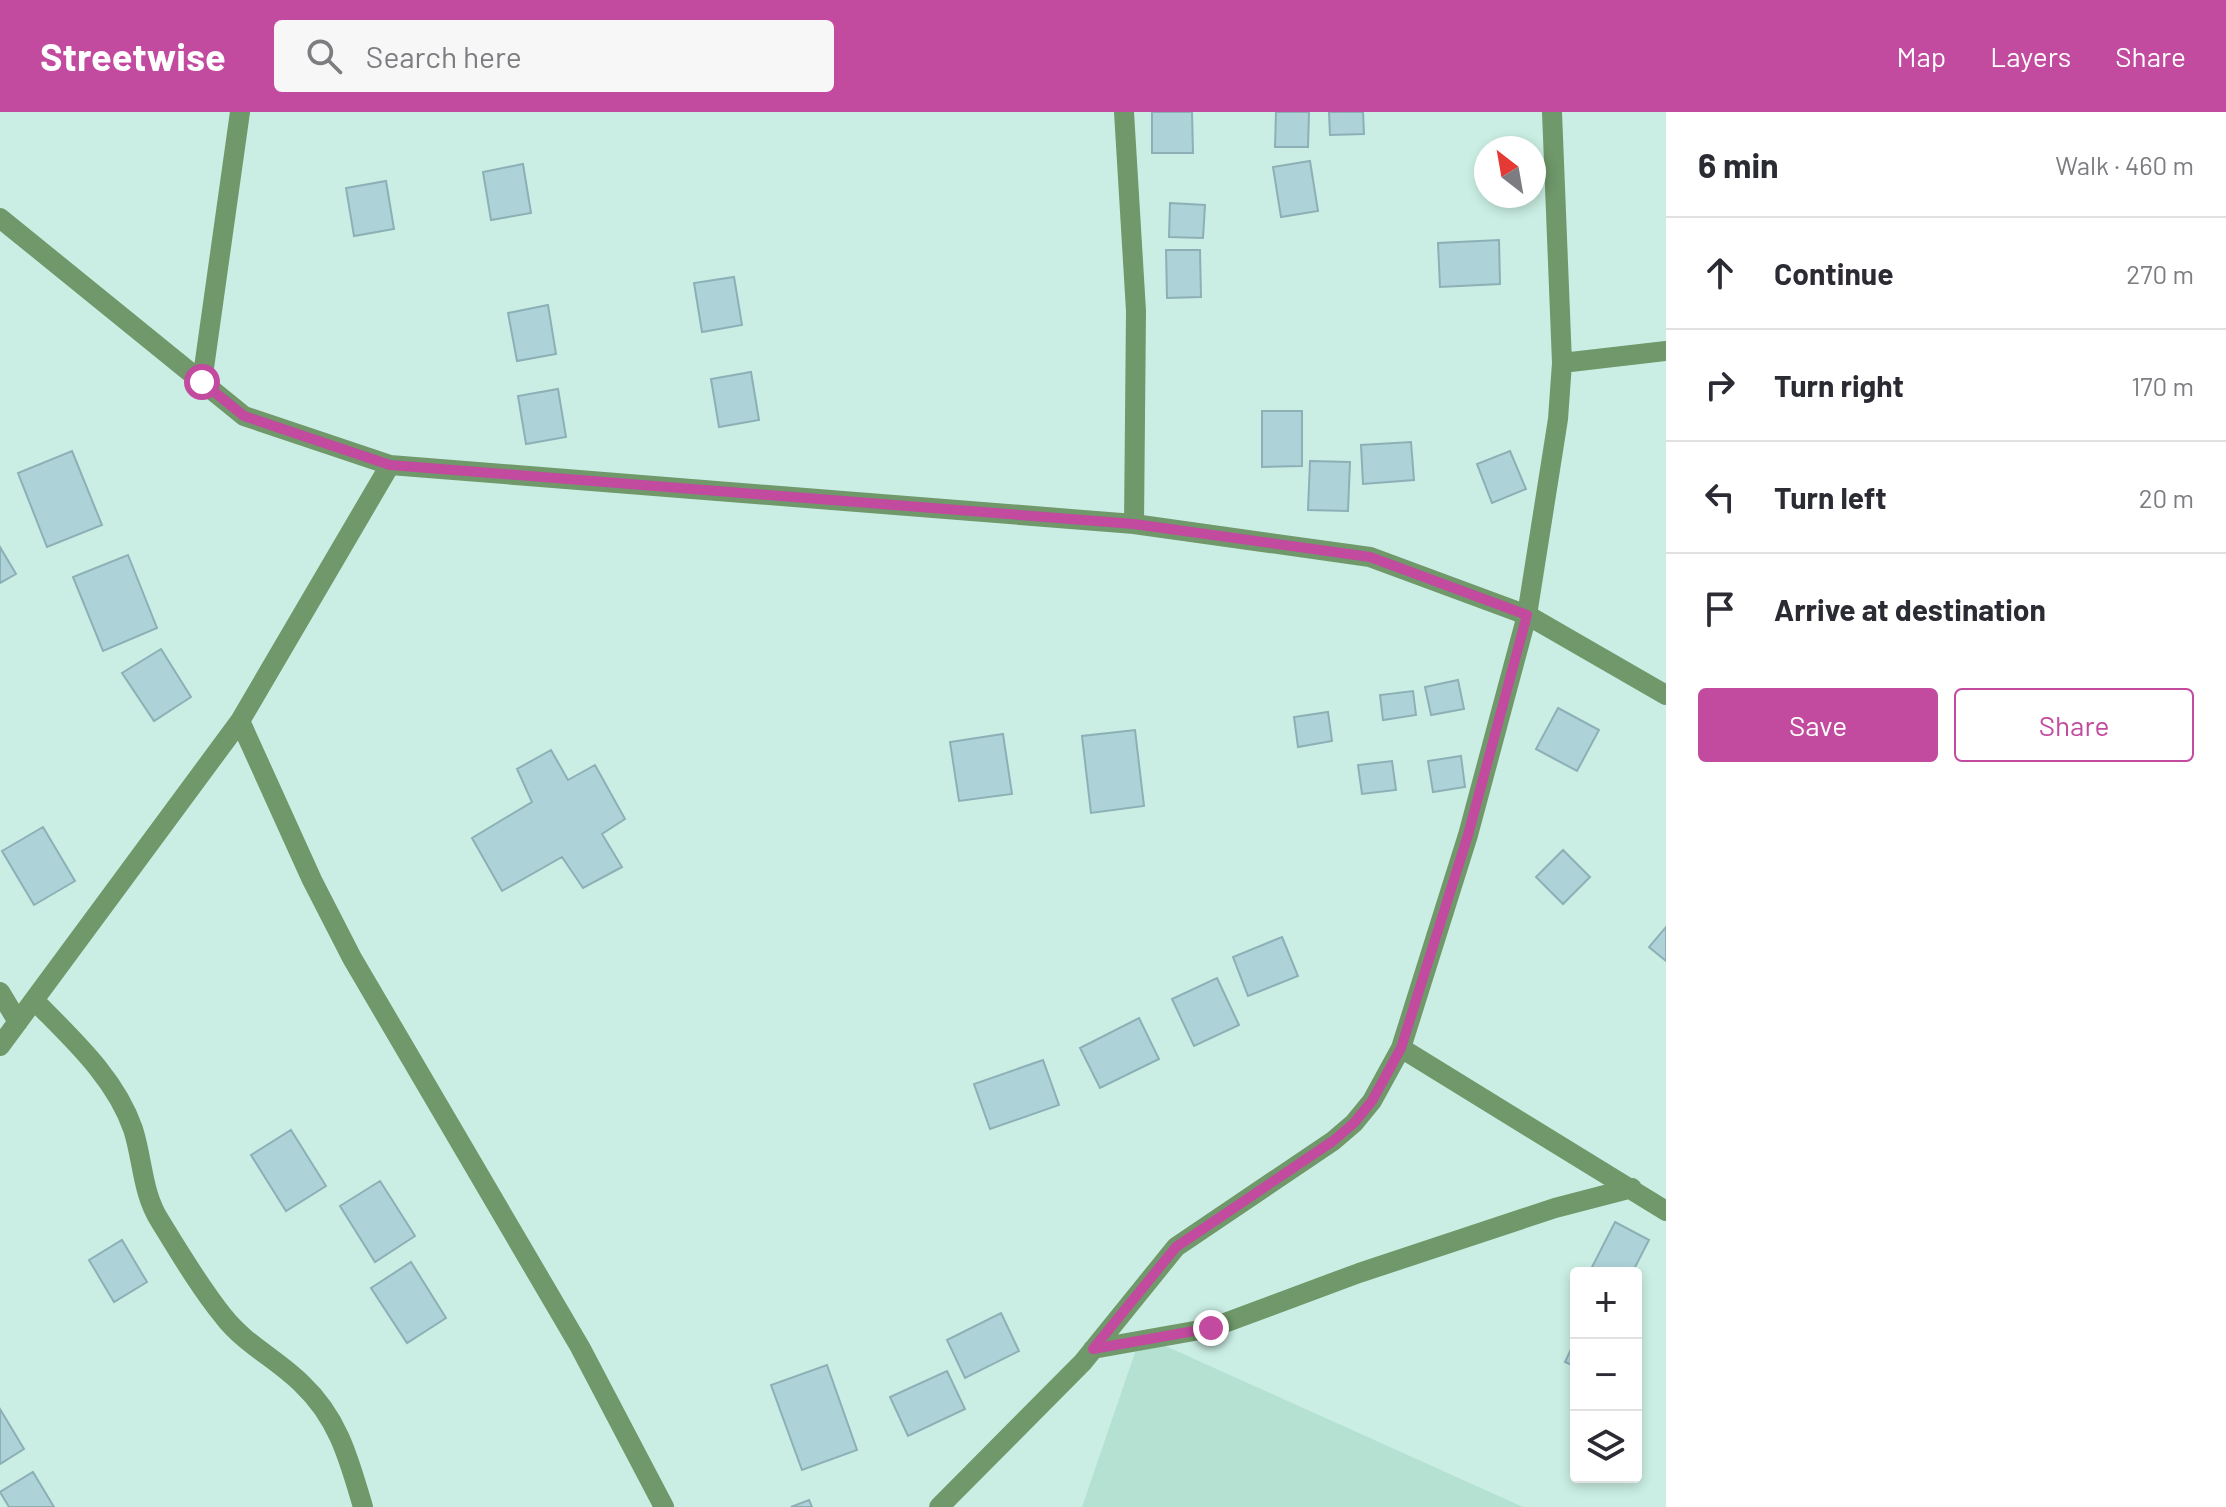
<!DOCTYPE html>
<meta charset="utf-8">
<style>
:root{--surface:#fff;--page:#f7f7f7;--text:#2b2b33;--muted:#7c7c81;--line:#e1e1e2;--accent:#c24a9f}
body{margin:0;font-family:Barlow,sans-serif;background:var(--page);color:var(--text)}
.controls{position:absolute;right:24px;bottom:24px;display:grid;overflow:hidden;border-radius:8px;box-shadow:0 4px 12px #0003}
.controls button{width:72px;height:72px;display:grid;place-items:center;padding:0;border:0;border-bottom:2px solid var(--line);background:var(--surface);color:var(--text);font:40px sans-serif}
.compass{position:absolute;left:1474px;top:24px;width:72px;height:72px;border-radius:50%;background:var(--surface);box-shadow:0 4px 12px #0003;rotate:329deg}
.stop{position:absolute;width:24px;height:24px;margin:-18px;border:6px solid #c24a9f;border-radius:50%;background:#fff}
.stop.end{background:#c24a9f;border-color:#fff;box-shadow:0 2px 8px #0008}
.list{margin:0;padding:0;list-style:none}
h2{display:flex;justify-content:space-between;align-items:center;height:104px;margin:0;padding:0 32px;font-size:34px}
h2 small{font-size:26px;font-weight:400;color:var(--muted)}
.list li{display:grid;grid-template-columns:52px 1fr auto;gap:24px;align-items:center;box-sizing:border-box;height:112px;padding:0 32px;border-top:2px solid var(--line)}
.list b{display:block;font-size:30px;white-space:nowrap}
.list em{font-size:26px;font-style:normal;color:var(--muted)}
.actions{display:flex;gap:16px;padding:24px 32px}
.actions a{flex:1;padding:18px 0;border:2px solid var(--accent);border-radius:8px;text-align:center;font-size:28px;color:var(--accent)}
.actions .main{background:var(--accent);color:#fff}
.icon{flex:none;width:44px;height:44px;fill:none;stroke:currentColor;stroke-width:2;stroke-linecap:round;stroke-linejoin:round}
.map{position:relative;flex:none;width:1666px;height:1395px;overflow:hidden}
header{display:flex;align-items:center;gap:48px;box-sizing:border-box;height:112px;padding:0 40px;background:var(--accent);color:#fff}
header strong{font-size:38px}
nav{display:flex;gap:44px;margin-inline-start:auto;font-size:28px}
.search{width:560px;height:72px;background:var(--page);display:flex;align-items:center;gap:20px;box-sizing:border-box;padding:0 28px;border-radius:8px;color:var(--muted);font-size:30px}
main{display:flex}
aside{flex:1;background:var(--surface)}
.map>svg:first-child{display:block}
</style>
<header>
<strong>Streetwise</strong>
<div class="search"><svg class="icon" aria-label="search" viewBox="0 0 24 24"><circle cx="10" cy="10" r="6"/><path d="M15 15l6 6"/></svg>Search here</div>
<nav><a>Map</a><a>Layers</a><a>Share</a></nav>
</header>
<main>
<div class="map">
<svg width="1666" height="1395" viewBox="0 0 1666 1395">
<rect width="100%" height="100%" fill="#caeee3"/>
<path fill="#b5e1d3" d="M1141,1223l382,172h-441z"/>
<path fill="#add2d8" stroke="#8cb0b6" stroke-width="2" d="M1152,0h40l1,41h-41z
M1276,0h33l-1,35h-33z
M1329,0h34l1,22 -34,1z
M1310,49l8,50 -37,6 -8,-50z
M523,52l8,49 -40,7 -8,-48z
M386,69l8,48 -40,7 -8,-48z
M1170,91l35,2 -2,33 -34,-1z
M1499,128l1,44 -60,3 -2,-44z
M1166,138h34l1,47 -34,1z
M734,165l8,48 -40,7 -8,-49z
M548,193l8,49 -39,7 -9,-48z
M751,260l8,48 -40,7 -8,-48z
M558,277l8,48 -40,7 -8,-48z
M1262,299h40v55l-40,1z
M1411,330l3,38 -51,4 -2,-39z
M72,339l30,74 -55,22 -29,-74z
M1510,339l16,38 -34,14 -15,-39z
M1310,349l40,1 -2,49 -40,-1z
M0,435l16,27 -16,9z
M128,443l29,73 -54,23 -30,-74z
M161,537l30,48 -37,24 -32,-48z
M1458,568l6,29 -33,6 -6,-28z
M1413,579l3,24 -33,5 -3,-25z
M1558,596l41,22 -22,41 -41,-22z
M1328,600l4,29 -34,6 -4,-30z
M1135,618l9,76 -53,7 -9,-77z
M1003,622l9,60 -53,7 -9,-59z
M551,638l17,30 27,-15 30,54 -23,15 20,33 -39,21 -21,-31 -60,34 -30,-53 60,-36 -15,-33z
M1461,644l4,31 -32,5 -5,-31z
M1392,649l4,29 -34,4 -4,-29z
M43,715l32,54 -41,24 -32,-54z
M1563,738l27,27 -27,27 -27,-27z
M1666,815v34l-17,-14z
M1282,825l16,39 -50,20 -15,-39z
M1217,866l22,47 -45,21 -22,-47z
M1139,906l20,41 -59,29 -20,-40z
M1043,948l16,45 -69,24 -16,-45z
M291,1018l35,56 -40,25 -35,-56z
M380,1069l35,55 -40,26 -35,-56z
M1615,1110l34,18 -17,33h-38l-4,-2z
M122,1128l25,42 -33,20 -25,-42z
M411,1150l35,56 -39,25 -36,-55z
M1001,1201l18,38 -54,27 -18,-38z
M1576,1227v28l-11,-5z
M827,1253l30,85 -55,20 -31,-85z
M947,1259l18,38 -57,27 -18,-39z
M0,1297l24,40 -24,15z
M33,1360l21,35h-45l-9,-15z
M809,1388l3,7h-21z"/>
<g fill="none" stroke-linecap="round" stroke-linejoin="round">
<path stroke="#70986a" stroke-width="20" d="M1124,0l12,199 -2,213
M0,106l244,198 146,49 744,59 236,33 157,58 139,80
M1562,251l104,-12
M202,270l38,-270
M240,609l72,159 40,78 228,389 84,160
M0,880l18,30
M34,888c37,38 81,77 99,129 10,31 9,64 27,92 19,31 41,68 64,96 21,27 54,43 78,67 37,35 47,76 61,123
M0,934l240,-325 150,-256
M1401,936l265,163
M1093,1237l118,-21 148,-55 196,-65 77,-20
M939,1395l144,-145 93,-115 157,-106 21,-18 18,-22 29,-53 67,-213 59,-220 31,-196 4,-56 -10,-251"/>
</g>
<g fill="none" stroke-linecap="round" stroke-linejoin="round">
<path stroke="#c24a9f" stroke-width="10" d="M202,270l42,34 146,49 744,59 236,33 157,58 -59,220 -67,213 -29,53 -18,22 -21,18 -157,106 -83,102 118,-21"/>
</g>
</svg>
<div class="controls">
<button>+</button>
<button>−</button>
<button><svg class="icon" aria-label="layers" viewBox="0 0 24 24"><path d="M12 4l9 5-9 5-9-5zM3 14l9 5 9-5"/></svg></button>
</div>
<svg class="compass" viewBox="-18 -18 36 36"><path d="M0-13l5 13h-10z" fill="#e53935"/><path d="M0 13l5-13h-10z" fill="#7c7c81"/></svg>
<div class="stop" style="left:202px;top:270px"></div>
<div class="stop end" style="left:1211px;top:1216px"></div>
</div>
<aside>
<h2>6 min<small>Walk · 460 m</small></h2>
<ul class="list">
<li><svg class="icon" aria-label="ahead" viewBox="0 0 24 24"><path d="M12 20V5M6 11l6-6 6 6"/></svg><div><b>Continue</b></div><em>270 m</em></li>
<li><svg class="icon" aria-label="right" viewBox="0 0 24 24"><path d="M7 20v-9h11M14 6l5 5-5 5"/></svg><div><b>Turn right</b></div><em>170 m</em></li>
<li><svg class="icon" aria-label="left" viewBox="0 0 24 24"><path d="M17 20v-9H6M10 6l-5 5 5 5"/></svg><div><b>Turn left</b></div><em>20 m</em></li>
<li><svg class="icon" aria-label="arrive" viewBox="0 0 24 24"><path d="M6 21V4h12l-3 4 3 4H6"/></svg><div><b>Arrive at destination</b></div></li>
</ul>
<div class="actions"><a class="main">Save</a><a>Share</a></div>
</aside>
</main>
